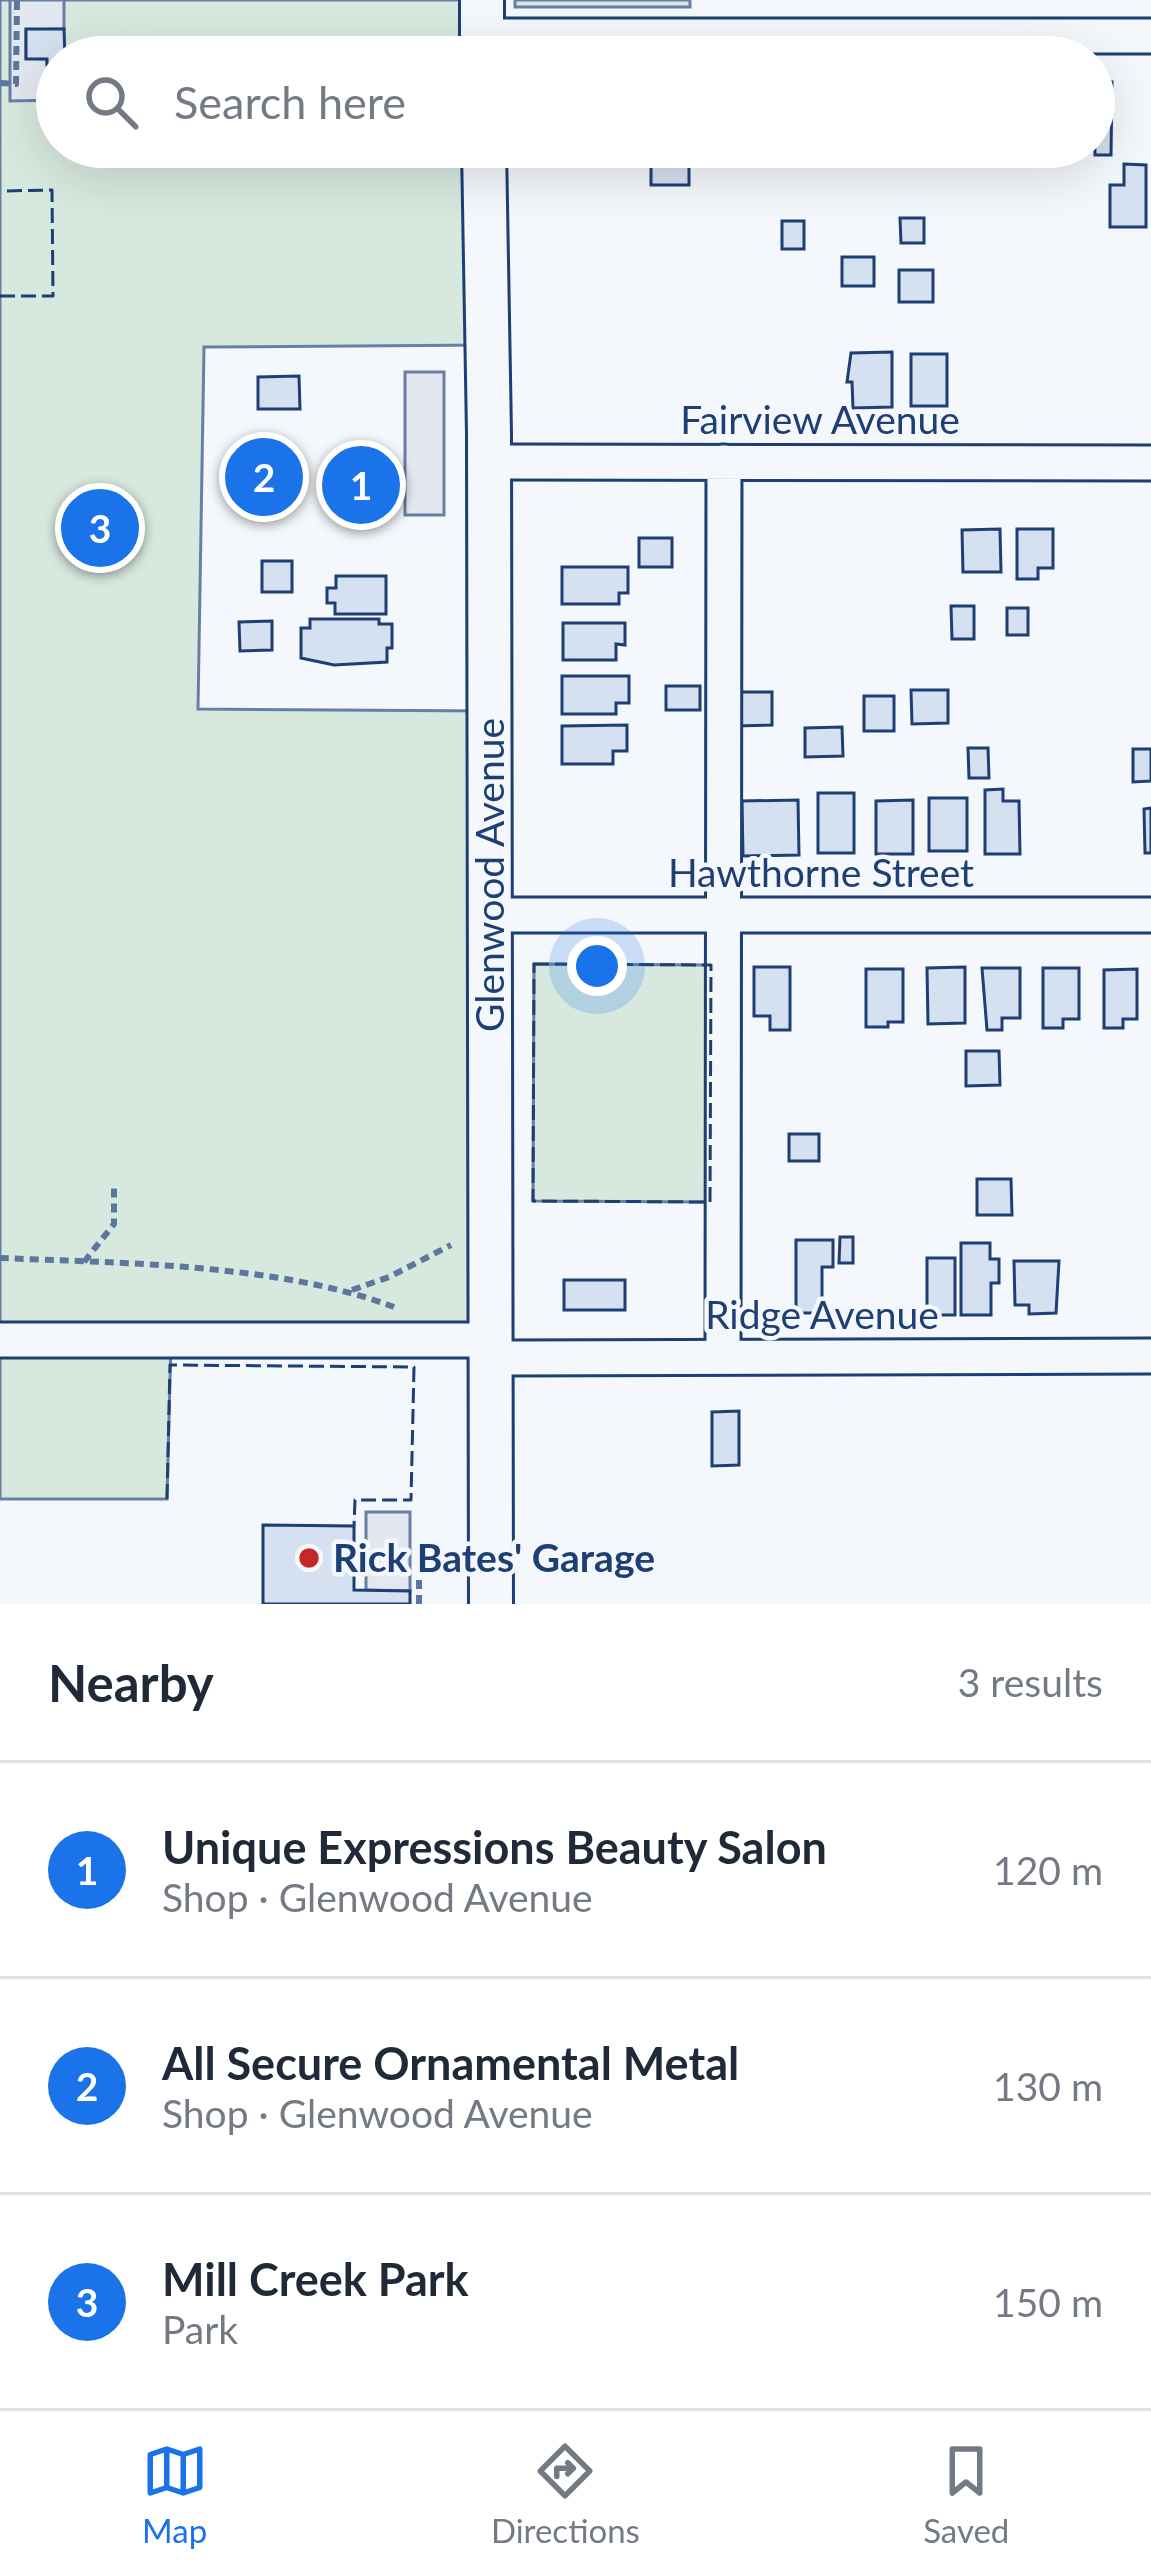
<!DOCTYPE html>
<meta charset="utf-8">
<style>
:root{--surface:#fff;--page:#f2f2f3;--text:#1f2937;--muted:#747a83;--line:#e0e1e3;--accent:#1a73e8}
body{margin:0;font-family:Lato,sans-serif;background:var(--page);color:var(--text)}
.you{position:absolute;left:597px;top:966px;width:42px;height:42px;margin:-30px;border:9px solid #fff;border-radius:50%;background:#1a73e8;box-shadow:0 0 0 18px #1a73e833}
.badge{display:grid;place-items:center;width:78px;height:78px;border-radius:50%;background:var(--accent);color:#fff;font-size:39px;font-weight:700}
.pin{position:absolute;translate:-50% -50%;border:6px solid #fff;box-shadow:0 3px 12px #0006}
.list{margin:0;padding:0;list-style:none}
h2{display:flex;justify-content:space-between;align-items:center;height:156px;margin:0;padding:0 48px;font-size:51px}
h2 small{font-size:39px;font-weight:400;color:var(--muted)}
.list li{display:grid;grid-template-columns:78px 1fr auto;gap:36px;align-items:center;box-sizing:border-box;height:216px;padding:0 48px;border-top:3px solid var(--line)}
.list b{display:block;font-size:45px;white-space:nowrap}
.list p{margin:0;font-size:39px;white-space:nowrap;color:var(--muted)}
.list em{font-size:39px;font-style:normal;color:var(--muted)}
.icon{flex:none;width:66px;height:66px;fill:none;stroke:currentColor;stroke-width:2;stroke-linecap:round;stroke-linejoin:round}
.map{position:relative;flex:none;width:1151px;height:1604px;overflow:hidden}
.search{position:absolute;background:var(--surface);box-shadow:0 12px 48px #0002;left:36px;right:36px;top:36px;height:132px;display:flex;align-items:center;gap:30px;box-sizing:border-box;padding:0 42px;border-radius:66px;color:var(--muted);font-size:45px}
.sheet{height:804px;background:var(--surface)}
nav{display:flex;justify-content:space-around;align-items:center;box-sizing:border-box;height:168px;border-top:3px solid var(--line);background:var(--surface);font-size:33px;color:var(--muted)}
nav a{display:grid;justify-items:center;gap:6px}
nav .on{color:var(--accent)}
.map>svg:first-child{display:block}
</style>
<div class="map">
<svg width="1151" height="1604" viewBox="0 0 1151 1604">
<rect width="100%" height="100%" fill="#f4f7fb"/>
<path fill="#d7e8df" stroke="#687fa3" stroke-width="3" d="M0,0h482v57h-425v90h427l3,198 -283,2 -6,362 291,2 4,629h-322l-4,159h-167z
M515,0h175v7h-175z
M534,964l177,1 -1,237 -177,-1z"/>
<path fill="#e3e8f0" stroke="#687fa3" stroke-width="3" d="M10,0h54v29l-38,1v28l21,1v5l10,1v35l-47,1z
M405,372h39v143h-39z
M366,1512h44v79l-44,-1z"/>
<path fill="#d5e0f0" stroke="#1d3f73" stroke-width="3" d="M26,29h38l1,28h-8v8h-10v-6h-21z
M1094,81l18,1 -1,73h-16z
M666,147h23v38h-38v-29h15z
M748,147h28v17h-28z
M800,147h21v9l-21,-1z
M909,147h22v8h-22z
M1124,164l22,1v62h-36v-42h14z
M900,218h24v25h-23z
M782,221h22v28h-22z
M842,257h32v29h-32z
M899,270h34v32h-34z
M892,352v55l-39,1 -1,-26h-5l4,-29z
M911,354h36v52h-36z
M299,376l1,33h-42v-32z
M239,451h51v52l-51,1z
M327,468h68v35h-68z
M1000,529l1,43h-38l-1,-42z
M1017,529h36v39h-15v11h-21z
M639,538h33v29h-33z
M262,561h30v31h-30z
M562,567h66v26h-9v11h-57z
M336,576h50v38h-51v-11h-8v-15h9z
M951,606h23v33h-22z
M1007,608h21v27h-21z
M310,619h69v5h13v24h-5v14l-53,3 -33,-7v-30h9z
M272,621v29l-32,1 -1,-29z
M563,623h62v22l-9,-1v16h-53z
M562,676h67v27h-13v11h-54z
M666,686h34v24h-34z
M911,690h37v33l-36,1z
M736,692h36v33l-36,1z
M864,696h30v35h-30z
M627,725v26h-14v13h-51v-38z
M842,727l1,29 -38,1v-29z
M968,748h20l1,30h-20z
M1133,749h18v32l-18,1z
M1003,789v12h16l1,53h-35v-64z
M818,793h36v60h-36z
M929,798h38v53h-38z
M798,800l1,55 -56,1 -1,-55z
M913,800v54h-37v-53z
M1151,808v45h-6l-1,-44z
M754,967h36v63h-20v-14h-16z
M965,967v56l-37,1 -1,-56z
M982,968h38v50h-18v12h-15z
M1043,968h36v51h-16v9h-20z
M866,969h37v53h-15v5h-22z
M1137,969v50h-14v9h-19v-58z
M966,1051h33l1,34 -34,1z
M789,1134h30v27h-30z
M977,1179h34l1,36h-35z
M840,1237h13v26h-14z
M796,1240h37v27h-11v46h-26z
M961,1243h29v16h9v24h-8v32h-30z
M927,1258h28v57h-28z
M1014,1261h45l-3,52 -27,1v-9h-14z
M564,1280h61v30h-61z
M739,1411v54l-27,1v-54z
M263,1525l91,1v64l56,1v13h-147z"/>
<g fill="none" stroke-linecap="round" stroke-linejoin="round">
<g stroke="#1d3f73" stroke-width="39">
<path id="minor" d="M482,36h669
M489,462l662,1
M491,915h660
M0,1340h493
M723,1357l1,-895
M493,1358l658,-2"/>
</g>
<g stroke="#1d3f73" stroke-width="48">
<path id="major" d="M482,0v57
M484,147l5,287 2,1170"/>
</g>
<path stroke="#5e769c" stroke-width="6" stroke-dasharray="9 6" stroke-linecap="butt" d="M0,83l16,1 1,-84
M0,1258c123,5 280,6 394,49
M84,1262l30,-38v-41
M352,1290l37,-13 62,-32
M419,1604v-57"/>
<use href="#minor" stroke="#f4f7fb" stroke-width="33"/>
<use href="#major" stroke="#f4f7fb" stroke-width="42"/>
<path stroke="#1d3f73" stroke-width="3" stroke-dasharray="15 6" stroke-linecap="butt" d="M0,296h53l-1,-106 -50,1
M534,964l177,1 -1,237 -177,-1z
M167,1499l3,-134 244,2 -3,133h-56l-1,26"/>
</g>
<circle fill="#c62828" stroke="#f4f7fb" stroke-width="4.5" cx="309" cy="1558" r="12"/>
<g text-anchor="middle" stroke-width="9" stroke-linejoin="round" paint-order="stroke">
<g font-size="39" fill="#1d3f73" stroke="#f4f7fb">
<text x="820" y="434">Fairview Avenue</text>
<text x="821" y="887">Hawthorne Street</text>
<text transform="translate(490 875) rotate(-90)" y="14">Glenwood Avenue</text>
<text x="822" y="1329">Ridge Avenue</text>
</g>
<g font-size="39" font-weight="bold" fill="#1d3f73" stroke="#f4f7fb" text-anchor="start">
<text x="333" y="1572">Rick Bates' Garage</text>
</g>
</g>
</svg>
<div class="you"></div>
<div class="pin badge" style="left:361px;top:485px">1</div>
<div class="pin badge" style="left:264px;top:477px">2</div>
<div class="pin badge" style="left:100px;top:528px">3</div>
<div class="search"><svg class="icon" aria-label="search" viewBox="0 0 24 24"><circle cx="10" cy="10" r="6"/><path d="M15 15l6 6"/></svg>Search here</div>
</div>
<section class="sheet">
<h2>Nearby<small>3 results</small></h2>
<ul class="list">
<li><span class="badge">1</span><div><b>Unique Expressions Beauty Salon</b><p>Shop · Glenwood Avenue</p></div><em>120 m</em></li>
<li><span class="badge">2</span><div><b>All Secure Ornamental Metal</b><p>Shop · Glenwood Avenue</p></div><em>130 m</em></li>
<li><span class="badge">3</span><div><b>Mill Creek Park</b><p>Park</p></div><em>150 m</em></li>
</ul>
</section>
<nav>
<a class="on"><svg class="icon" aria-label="map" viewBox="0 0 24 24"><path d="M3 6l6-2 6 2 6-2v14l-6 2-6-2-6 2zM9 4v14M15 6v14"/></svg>Map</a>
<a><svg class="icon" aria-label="directions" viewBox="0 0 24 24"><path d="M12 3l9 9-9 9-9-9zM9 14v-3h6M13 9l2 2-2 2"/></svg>Directions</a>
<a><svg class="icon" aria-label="saved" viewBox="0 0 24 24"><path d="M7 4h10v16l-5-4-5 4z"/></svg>Saved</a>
</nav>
